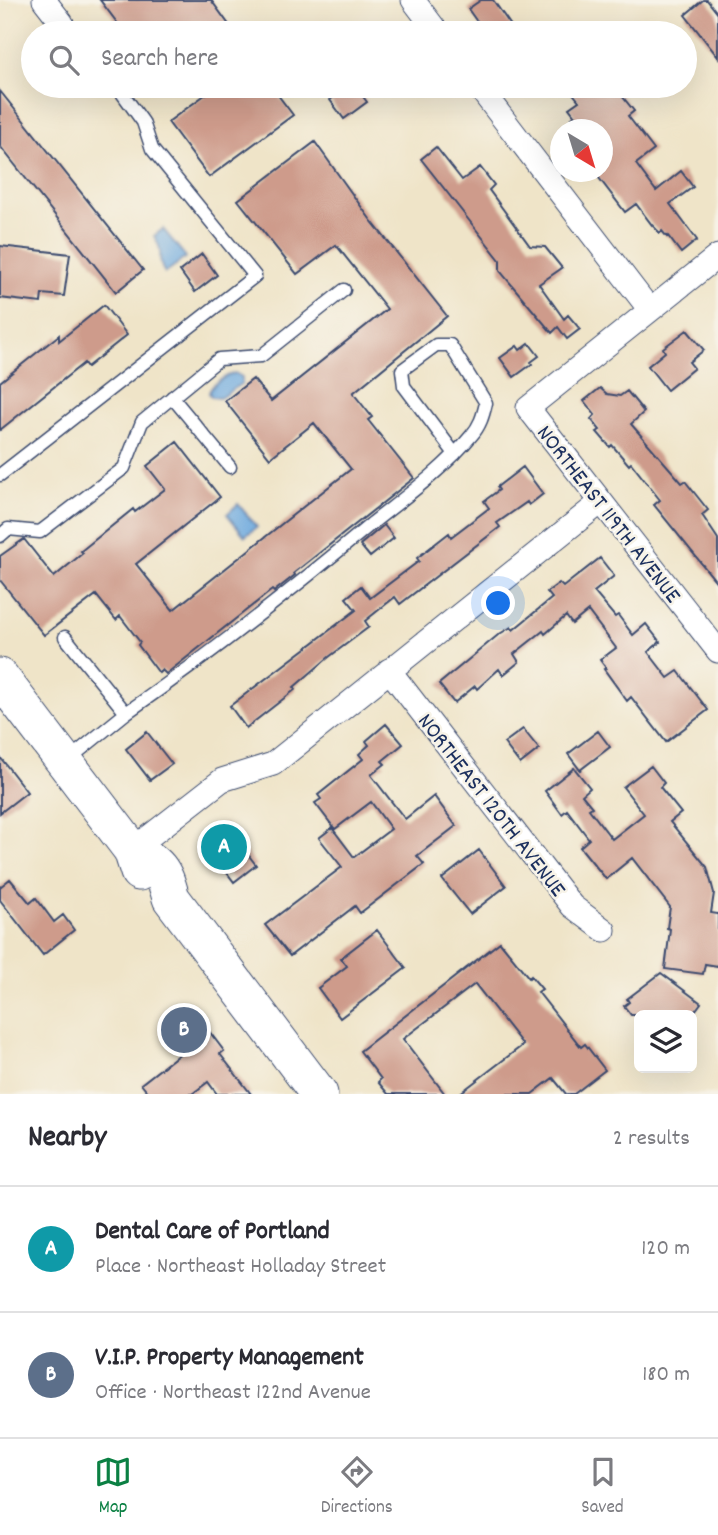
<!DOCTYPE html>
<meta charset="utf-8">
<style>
:root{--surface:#fff;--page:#f7f7f7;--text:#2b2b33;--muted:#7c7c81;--line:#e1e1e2;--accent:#0b8043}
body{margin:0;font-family:Dekko,sans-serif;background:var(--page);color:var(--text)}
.controls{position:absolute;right:21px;bottom:21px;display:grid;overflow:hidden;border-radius:10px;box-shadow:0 7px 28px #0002}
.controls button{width:63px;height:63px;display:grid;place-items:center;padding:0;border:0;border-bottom:2px solid var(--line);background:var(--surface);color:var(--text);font:35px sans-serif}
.compass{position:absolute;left:550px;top:119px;width:63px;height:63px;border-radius:50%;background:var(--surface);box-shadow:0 7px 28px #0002;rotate:142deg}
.you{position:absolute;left:499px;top:604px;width:24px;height:24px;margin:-18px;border:5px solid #fff;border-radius:50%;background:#1a73e8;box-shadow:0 0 0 10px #1a73e833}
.badge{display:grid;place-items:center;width:46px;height:46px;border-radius:50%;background:var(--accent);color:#fff;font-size:23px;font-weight:700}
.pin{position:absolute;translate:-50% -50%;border:4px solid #fff;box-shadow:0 2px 7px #0006}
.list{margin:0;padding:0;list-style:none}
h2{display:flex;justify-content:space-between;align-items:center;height:91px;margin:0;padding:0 28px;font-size:30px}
h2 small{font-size:23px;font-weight:400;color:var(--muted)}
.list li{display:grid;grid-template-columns:46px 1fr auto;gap:21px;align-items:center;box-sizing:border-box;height:126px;padding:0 28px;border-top:2px solid var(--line)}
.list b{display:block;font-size:26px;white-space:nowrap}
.list p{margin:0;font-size:23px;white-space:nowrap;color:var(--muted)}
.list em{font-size:23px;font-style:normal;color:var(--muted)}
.icon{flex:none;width:38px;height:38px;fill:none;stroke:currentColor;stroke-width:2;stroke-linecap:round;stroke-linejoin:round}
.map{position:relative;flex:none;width:718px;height:1094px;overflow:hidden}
.search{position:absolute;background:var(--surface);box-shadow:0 7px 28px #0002;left:21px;right:21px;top:21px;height:77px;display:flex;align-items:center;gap:18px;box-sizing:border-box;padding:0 24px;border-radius:38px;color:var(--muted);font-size:26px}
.sheet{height:343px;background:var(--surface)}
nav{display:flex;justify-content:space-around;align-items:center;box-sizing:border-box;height:98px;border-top:2px solid var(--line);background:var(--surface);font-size:19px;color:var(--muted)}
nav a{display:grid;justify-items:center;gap:4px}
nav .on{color:var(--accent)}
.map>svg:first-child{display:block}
</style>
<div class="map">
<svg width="718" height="1094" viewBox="0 0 718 1094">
<rect width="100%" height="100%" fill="#f7f3e8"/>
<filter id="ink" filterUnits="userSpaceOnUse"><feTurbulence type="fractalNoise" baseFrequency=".0143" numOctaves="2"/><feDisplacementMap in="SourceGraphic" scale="14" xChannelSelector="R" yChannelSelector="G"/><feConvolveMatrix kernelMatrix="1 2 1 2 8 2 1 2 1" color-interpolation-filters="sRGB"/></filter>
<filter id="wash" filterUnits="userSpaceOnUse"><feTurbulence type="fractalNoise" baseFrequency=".00686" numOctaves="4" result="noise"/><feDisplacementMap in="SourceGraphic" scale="28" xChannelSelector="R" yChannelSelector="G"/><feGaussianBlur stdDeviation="1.57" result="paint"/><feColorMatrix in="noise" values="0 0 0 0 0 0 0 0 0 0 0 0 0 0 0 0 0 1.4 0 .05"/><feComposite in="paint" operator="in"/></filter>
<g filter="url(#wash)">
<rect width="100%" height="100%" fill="#efe4c8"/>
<path fill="#6da9de" stroke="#446c9e" stroke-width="2" d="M163,229l23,28 -21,16c-10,-14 1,-20 -11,-37z
M235,373l7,4v6l-22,15 -8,-1 -3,-4c2,-9 16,-17 26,-20z
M238,504l19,23 -12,9 -18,-22z"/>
<g id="blocks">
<path fill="#ce9b8b" d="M100,0h111l24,33h-110z
M481,0h12l23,33h-31l-17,-24z
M703,0h4l11,14v43l-33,-42z
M217,86h54l22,29 -84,62 -41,-55z
M348,86h7l12,16 -23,17 -14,-19z
M567,86h47l20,25 -6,5 26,34 -18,14 20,27 25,-20 12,16 -23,17 27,36 -16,13 -13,-17 -1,1 -5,-6 -2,2 -8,-8 -16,-21 -11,8 -29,-38 7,-2v-42h-22l-9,-12 3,-2 -6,-8 10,-7z
M0,91l143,179 -27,22 -116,-146z
M315,142l55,77 77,97 -94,77 19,24 -4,3 46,58 -120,95 1,2 -19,15 -2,2 -2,-2 -106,84 -4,-4 -3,3 -21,-28 2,-3 -20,-26 -4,4 -20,-25 -52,40 -44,-55v-24l24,-17 30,38 29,-24 -2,-2 52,-42 2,3 30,-23 -18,-23 30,-24 43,55 -84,67 37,46 178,-141 -37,-46 -44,35 -45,-57 28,-22 18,22 116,-92 -51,-64 -39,29 -59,-74z
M436,147l26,33 18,-13 14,18 -5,5 41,56 15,1 17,21 -23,16 25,35 4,-4 12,14 -13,10 -9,-12 -6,6 -52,-62v-11l-79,-101z
M0,246l70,8 -6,42 -22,-2 -1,9 -41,-5z
M202,254l15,21 -22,17 -15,-21z
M104,305l23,30 -40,32 -3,-4 -84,67v-48l59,-47v6z
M687,330l17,20 -15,12 5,6 -27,22 -19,-24 17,-14 -2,-4z
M529,343l10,13 -8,6 1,2 -18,13 -14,-19 17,-12 3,4z
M600,388l7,6 13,2 7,-5 17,21 -13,12 51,59 3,-2 23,29 -6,5 16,24v45l-64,-79 6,-5 -29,-37 -2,2 -17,-20 -2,2 -13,-15 3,-2 -9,-11 4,-4 -11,-14z
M523,467l20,27 -14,11 -2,-3 -30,21 3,4 -100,77 -5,-7 -30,24 4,6 -40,30 -35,30 2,2 -50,39 -16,-22 126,-96 -10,-12 15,-12 9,12 49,-37 -2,-3 32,-25 2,4 38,-29 -5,-7 15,-11 -2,-3z
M384,525l10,13 -24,19 -10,-12z
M600,558l14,18 -20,16 21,25 3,-2 15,20 13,-11 14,18 -12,10 20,26 10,-7 30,39 -42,32 -35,-45 -4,4 -23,-32 2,-1 -6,-8 16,-12 -28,-37 -16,13 -6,-8 -21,18 -2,-3 -29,23 5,8 -16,13 -4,-6 -22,20 -2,-3 -21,17 -15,-19 59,-49 13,-8 2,3 39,-32 -5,-6 12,-9 4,4z
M386,724l17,20 -21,17 3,3 -14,11 34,44 29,-23 22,30 -39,30 7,8 -64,49 -5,-7 -65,50 -25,-31 77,-58 -23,-29 13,-10 22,29 37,-28 -20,-27 -36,27 -20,-26 6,-4 -3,-4 45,-36 -4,-5 10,-9 -3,-4z
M523,729l16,20 -19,15 -16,-21z
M598,731l12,16 -30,23 -12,-16z
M147,732l25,32 -22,16 -24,-31z
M0,757l27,35 -27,21z
M651,766l13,17 -4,4 21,26 -11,9 37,45 7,26 -3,20 7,1v52l-13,-2 -2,10 -38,-5 5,-40 -3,-1 3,-21 -38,-49 -26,21 -26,-32 9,-8 -22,-29 -5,4 -17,-23 29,-23 16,20 -8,7 10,12 -3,2 23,30 32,-25 -21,-27z
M224,823l32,42 -22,17 -32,-42z
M479,850l27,36 -36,28 -28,-35z
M10,879l20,24 6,-5 18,24 9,-7 11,15 -31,25 -43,-55v-13z
M377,930l29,38 -66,50 -22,-30 29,-22 -6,-8z
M500,942l29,36 2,-2 11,13 -4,3 43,55 4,-3 20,26 -31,24h-8l-13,-16 -21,16h-73l64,-49 -48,-61 -72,55 42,55h-57l-10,-12 3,-3 -21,-28z
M661,973l40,30 -9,12h-61l-7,-9 5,-4 -2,-3z
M190,1006l34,45 -4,3 31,40h-34l-9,-12 -16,12h-43l-8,-10 46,-36 -15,-19 5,-4 -4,-6z"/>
</g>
</g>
<g filter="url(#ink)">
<use href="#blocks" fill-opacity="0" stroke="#3b4a6e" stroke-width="2"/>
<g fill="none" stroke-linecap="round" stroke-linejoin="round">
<g stroke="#3b4a6e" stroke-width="15">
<path id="service" d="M172,397l58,70
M0,475l255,-199 -103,-127 -9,-27 -26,-36
M0,536l8,-7 32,3 84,-64 18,-46 77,-63 42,-3 83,-66
M65,637l61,76 -58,47
M126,713c85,-59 166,-123 245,-189 34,-27 72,-54 100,-88 9,-10 12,-20 15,-33l-36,-58h-14l-34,25 2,16 51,68"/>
</g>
<g stroke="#3b4a6e" stroke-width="25">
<path id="minor" d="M44,0l18,23
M413,0l25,33
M478,86l172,224
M718,256l-190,152 190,243
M389,670l183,236 32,24
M132,850l90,-70 51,-16 328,-262"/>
</g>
<g stroke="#3b4a6e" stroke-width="39">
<path id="primary" d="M0,677l132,173 7,22
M132,850c27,14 31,18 39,48l148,196"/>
</g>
<use href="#service" stroke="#fff" stroke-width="12"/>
<use href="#minor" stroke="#fff" stroke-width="23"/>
<use href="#primary" stroke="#fff" stroke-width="37"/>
</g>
</g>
<g text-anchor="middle" stroke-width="5" stroke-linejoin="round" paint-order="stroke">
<g font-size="23" fill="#1b2f5e" stroke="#f7f3e8">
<text transform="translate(610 513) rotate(52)" y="8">NORTHEAST 119TH AVENUE</text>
<text transform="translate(493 804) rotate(52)" y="8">NORTHEAST 120TH AVENUE</text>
</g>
</g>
</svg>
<div class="controls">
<button><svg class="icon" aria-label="layers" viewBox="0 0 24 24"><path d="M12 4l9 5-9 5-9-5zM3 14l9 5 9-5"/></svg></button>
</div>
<svg class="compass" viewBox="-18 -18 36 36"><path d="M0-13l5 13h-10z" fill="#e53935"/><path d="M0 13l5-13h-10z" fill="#7c7c81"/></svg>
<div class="you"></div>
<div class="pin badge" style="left:224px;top:847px;background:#0f9aa8">A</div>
<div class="pin badge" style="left:184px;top:1030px;background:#5c6f8a">B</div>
<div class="search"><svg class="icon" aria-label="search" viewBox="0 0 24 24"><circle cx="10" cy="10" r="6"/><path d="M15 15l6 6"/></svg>Search here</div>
</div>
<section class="sheet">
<h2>Nearby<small>2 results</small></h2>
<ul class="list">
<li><span class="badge" style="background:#0f9aa8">A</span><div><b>Dental Care of Portland</b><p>Place · Northeast Holladay Street</p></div><em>120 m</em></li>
<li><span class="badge" style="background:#5c6f8a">B</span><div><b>V.I.P. Property Management</b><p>Office · Northeast 122nd Avenue</p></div><em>180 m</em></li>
</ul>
</section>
<nav>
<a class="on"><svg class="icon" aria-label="map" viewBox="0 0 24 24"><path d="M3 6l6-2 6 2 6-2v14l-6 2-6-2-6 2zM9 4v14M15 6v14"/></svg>Map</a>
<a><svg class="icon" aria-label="directions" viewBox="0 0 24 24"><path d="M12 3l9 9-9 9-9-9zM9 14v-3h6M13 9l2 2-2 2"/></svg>Directions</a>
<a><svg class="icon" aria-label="saved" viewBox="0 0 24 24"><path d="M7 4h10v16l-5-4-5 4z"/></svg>Saved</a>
</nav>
